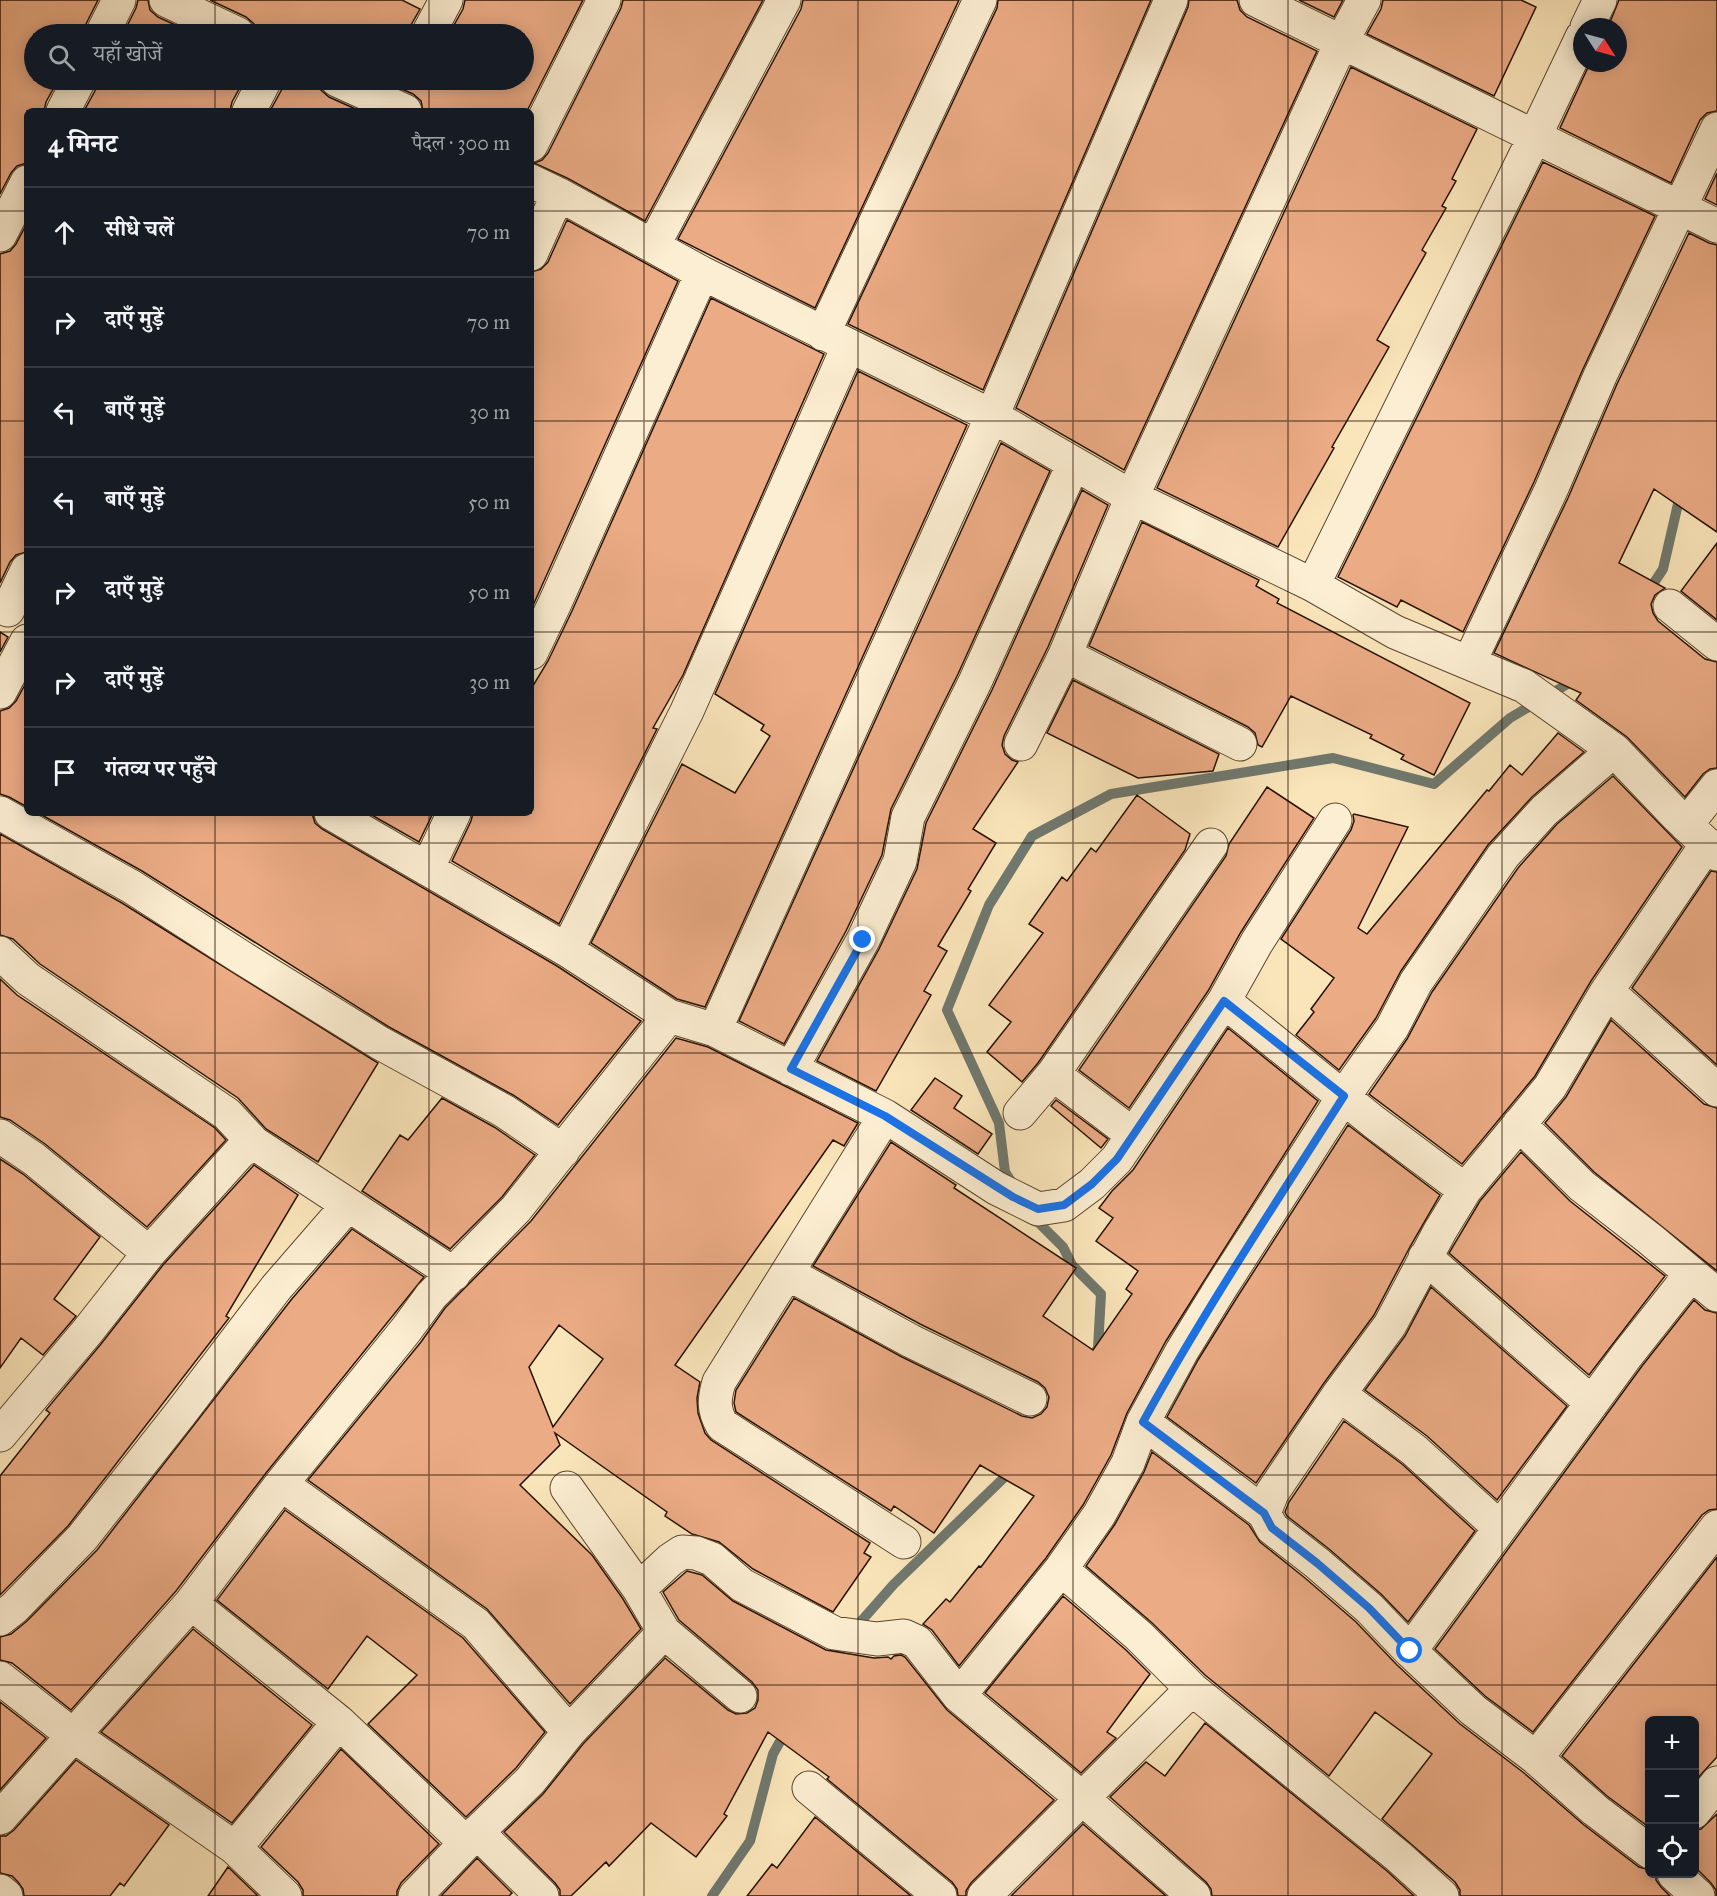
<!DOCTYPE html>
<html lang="hi">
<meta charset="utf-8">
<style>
:root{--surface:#171b24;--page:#242831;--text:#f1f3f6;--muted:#9ea1a6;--line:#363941}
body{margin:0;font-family:"IM FELL Great Primer","Noto Serif Devanagari",serif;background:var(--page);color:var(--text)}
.controls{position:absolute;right:18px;bottom:18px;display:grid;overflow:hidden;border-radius:9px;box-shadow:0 3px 15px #0003}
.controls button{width:54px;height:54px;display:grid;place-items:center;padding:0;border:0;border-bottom:2px solid var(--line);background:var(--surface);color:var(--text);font:30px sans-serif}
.compass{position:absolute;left:1573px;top:18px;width:54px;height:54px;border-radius:50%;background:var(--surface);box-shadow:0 3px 15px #0003;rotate:126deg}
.stop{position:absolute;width:18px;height:18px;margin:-14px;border:4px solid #1a73e8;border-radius:50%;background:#fff}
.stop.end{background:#1a73e8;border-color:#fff;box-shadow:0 2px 6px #0008}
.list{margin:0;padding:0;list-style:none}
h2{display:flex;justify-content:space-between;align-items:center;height:78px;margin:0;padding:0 24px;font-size:26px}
h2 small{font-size:20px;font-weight:400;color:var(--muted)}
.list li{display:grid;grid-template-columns:39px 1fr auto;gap:18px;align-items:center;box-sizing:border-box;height:90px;padding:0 24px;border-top:2px solid var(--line)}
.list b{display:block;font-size:22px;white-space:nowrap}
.list em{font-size:20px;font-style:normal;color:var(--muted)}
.icon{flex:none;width:33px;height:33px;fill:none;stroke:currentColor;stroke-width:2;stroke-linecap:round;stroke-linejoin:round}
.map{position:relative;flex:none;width:1717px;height:1896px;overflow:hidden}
.search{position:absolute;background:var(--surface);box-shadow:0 3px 15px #0003;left:24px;top:24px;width:510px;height:66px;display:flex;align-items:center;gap:15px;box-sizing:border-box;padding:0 21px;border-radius:33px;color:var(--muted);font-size:22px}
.panel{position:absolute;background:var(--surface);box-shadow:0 3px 15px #0003;left:24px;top:108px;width:510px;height:708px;border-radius:9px}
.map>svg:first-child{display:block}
</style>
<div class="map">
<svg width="1717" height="1896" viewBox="0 0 1717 1896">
<rect width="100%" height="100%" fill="#fae5ba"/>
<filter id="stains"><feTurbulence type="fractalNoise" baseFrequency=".00333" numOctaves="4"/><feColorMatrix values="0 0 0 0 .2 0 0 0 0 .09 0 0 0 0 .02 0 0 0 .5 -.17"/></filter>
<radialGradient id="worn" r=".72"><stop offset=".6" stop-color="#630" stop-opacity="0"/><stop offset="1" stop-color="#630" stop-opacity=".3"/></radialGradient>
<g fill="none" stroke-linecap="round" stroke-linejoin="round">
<path stroke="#70786e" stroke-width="10" d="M1648,592l15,-23 18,-78
M1014,1186l-9,-14 -6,-49 -52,-113 42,-105 43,-69 79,-42 222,-36 101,26 76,-66 66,-39
M1031,1215l32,32 9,18 29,29 -3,54 -4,6
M826,1661l68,-77 120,-116
M712,1896l38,-55 23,-87 14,-25"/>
</g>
<path fill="#ebab85" stroke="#271100" stroke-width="1.5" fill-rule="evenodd" d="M0,0h98l-13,26 -2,8h-49v46h24l-12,22 -2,9h-17v52l-10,3 -6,7 -11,21z
M138,0h10l2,10 8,7 37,17h-72l13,-26z
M210,0h192l18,9 -9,16 -2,9h-153l-2,-10 -8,-7z
M465,0h118l-56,111h-104l-2,-10 -8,-7 -32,-14h143v-46h-75l14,-25z
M623,0h140l-118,221 -78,-43 -33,-15 8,-3 6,-7 73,-145z
M803,0h156l-144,308 -137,-69 123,-230z
M998,0h153l-168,390 -135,-66 149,-316z
M1189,0h48l3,10 7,7 70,34 -193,419 -108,-62 172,-401z
M1299,0h44l-9,17z
M1383,0h138l15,7 -42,89 -127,-62 14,-25z
M1619,0h98v111l-10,2 -7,7 -29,63 -111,-55 30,-65h28v-36h-10z
M1351,67l126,62 -25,50 4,2 -14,25 4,2 -24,42 4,3 -49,87 12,7 -57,100 2,1 -56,99 -121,-59z
M98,80h146l-12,22 -2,9h-146l12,-22z
M284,80h35l2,10 8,7 31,14h-90l12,-22z
M1543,162l112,54 -72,153 -49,113 -71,150 -62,-32 -4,7 -59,-30z
M1717,173v32l-12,-6z
M567,220l111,61 -147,329v-338l10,-3 7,-7z
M27,223v329l-11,3 -6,7 -10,21v-329l10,-3 6,-7z
M1689,233l20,10 8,2v287l-63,-43 -35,74 46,25 -10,7 -4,9 2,9 5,8 47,38 12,3v106l-7,1 -7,5 -18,23 -58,-60 -51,-37 5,-7 -87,-40 74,-155 49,-114z
M711,298l113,56 -141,321 -30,53 4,1 -98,195 -107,-63 19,-40 2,-8h58v-124l17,-28 24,-50z
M858,371l109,54 -262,582 -28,-8 -86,-56 91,-179 53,29 35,-57 -9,-6 3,-5 -49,-31z
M1001,443l49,28 -92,203 -67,135 -9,46 -36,76 -62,113 -45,-23z
M1082,490l26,15 -60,142 -44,89 -2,9 3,9 7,6 6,2 -45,67 23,14 -28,46 3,2 -33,55 9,5 -23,40 7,4 -55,96 -59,-30 62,-112 38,-80 9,-46 66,-133z
M1142,522l117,58 -3,6 23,13 -2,4 193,100 -36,72 -33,-16 3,-4 -34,-17 2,-3 -81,-39 -29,51 -4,-2 -3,-12 -7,-6 -159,-81z
M1717,543v77l-36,-29z
M0,632l8,5 -8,15z
M1073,680l146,74 -6,17 -75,7 -91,-45z
M27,681v126l-18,-10 -9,-3v-83l9,-3 7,-7z
M1558,733l26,19 -52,45 -44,48 -87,126 -25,47 -37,52 -43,-35 18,-23 -3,-3 23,-31 -53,-39 70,-109 3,-9 -1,-6 1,-1 54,13 -50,101 9,6 120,-144 2,1 21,-26 12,10z
M1613,776l69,71 -91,134 -56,95 -73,88 -93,-70 38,-55 25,-47 86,-124 39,-44z
M1267,787l47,31 -73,114 -33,59 -79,117 -50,-38 147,-214 3,-12z
M1137,795l53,39 -5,16 -147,213 -16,19 -35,-30 24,-30 -22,-17 54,-72 -14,-9 33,-47 5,4 24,-33 5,4z
M38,813h274l3,10 7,6 235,137 84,55 -83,104 -45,-30 -124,-68 -247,-156z
M368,813h65l-14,29z
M0,834l122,69 256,160 -60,99 -52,-33 -28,-31 -198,-134 -27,-25 -13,-4z
M1711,871l6,1v193l-85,-77z
M0,979l17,16 198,133 11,12 -79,87 -102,-83 -35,-24 -10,-3z
M1611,1020l93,84 13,4v163l-123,-99 -49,-49 21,-26z
M1228,1028l90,73 -152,240 -39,72 -16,42 -28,50 -37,53 -87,108 -27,-36 -9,-6 23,-25 4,3 29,-36 2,1 53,-71 -54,-31 -46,68 -40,-27 -3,5 -155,-99 -2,-9 2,-13 58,-92 108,59 120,59 10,2 9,-4 6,-7 2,-10 -4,-9 -7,-6 -118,-58 -107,-58 78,-124 65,43 -2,3 122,80 -33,48 50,34 39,-56 -6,-5 12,-18 -42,-30 17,-23 -14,-10 13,-17 21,-21z
M676,1038l32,9 150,76 -14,23 -11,-6 -158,225 25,17 -3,16 1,15 7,20 6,7 159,103 -6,10 7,4 -38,55 -80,-43 -34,-27 -27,-8 -27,-18 2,-4 -112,-79 5,12 -40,40 72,70 31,44 18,30 -71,75 -83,-95 -179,-129 113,-138 24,-34 86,-87zM559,1325l44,34 -50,68 -24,-60z
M935,1078l27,18 -8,12 38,26 -14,20 -67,-44z
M442,1098l52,29 41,28 -33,42 -52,52 -88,-58 38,-56 8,5z
M1056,1100l52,39 -7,9 -50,-42z
M1348,1125l92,70 -29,50 -37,70 -50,68 -68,100 -89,-66 31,-57 38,-61z
M1521,1152l49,49 95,75 -76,99 -140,-122 31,-52z
M0,1159l23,15 77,63 -46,62 22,17 -33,39 -22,-17 -21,30z
M254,1165l44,30 -72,121 3,2 -161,208 -68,69v-119l50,-63 -4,-3 55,-66 62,-79z
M352,1229l72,48 -158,196 -90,118 -105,119 -59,-47 -12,-3v-23l11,-3 16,-13 70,-71 194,-250z
M1431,1287l136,119 -70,94 -70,-64 -62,-46 40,-54z
M1694,1300l11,10 12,3v196l-8,1 -7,5 -169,217 -48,-36 -50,-47 207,-283z
M1344,1421l58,43 73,67 -67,91 -27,-28 -52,-45 -42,-33 -2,-4 4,-10z
M1152,1452l97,73 11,17 45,36 51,44 41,43 63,59 64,49 60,52 55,42 11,3v4h6v6l5,7 9,9h-210v-6l-5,-8 -73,-63 50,-65 -57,-42 -46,64 -124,-101 -54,-53 -65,-56 29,-42 29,-52z
M285,1510l178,128 82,94 -29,36 -50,49 -98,-93 49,-49 -50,-39 -39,53 -111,-89z
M1717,1557v200l-22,24v-61h-45v108l-43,-32 -45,-40z
M687,1571l15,4 31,26 93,49 48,8 14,-1 3,2 3,-3 7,-1 4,2 42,53 107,90 -83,83 -5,8v5h-8l-1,-7 -5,-7 -125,-103 2,-2 -61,-45 -44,82 3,2 -31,41 -45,-34 -42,43 -3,-4 -35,34h-11v-6l-5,-7 -51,-51 39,-38 40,-50 82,-86 63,52 8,4 11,-1 8,-5 3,-8v-10l-6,-8 -73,-62 -16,-28z
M1063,1596l63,54 24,24 -43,58 9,6 -35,35 -96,-80z
M193,1629l119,96 -80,98 -131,-91z
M0,1702l46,36 -46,52z
M1205,1723l182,148 27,25h-202l-1,-7 -5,-7 -96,-85 36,-35 19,14z
M341,1749l98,95 -38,39 -4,8v5h-94v-6l-5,-8 -37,-35z
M76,1760l93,65 -45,61 -4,-3 -10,13h-86l-1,-7 -5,-7 -6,-6 -12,-3v-37h6l8,-6z
M1717,1814v82h-1v-6l-5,-7 -16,-16v-37l6,-1z
M815,1817l96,79h-164l25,-32 5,4z
M1083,1824l83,72h-155z
M477,1858l35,35 -3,3h-68z
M228,1867l30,29h-50z"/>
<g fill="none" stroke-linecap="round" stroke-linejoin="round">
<g stroke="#5c462e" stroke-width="35">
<path id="street" d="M166,0l72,34
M1256,0l461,226
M1587,27l13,-27
M102,34l17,-34
M428,34l18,-34
M337,80l68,31
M63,111l16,-31
M249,111l16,-31
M531,145l73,-145
M531,181l27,13 144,79 290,143 140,81 181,88 82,47 129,54 90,64 64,67 39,37
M0,235l27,-53
M653,246l131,-246
M531,254l27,-60
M823,334l157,-334
M1313,585l221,-447 48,-101
M1670,606l47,38
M8,610l19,-40
M531,653l24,-50 147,-330
M1065,655l175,89
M1469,663l82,-173 49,-114 117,-247
M0,692l27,-51
M1021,744l44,-89 67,-158 210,-456 22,-41
M0,813l132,74 109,70 139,86 124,68 59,40
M331,813l236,137 102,66 46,14 170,86 111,72 42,21 26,-4 28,-21 25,-25 107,-158 33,-59 78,-122
M1686,825l31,-39
M427,869l27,-56
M567,950l120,-239 161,-364
M0,953l28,26 199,135 27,29 -14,9 -91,101 -62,79 -87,103
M1607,991l110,99
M1224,1001l150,121 91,68
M715,1030l277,-614 179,-416
M791,1069l72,-129 37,-79 8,-44 67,-135 98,-217
M1053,1074l79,60
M1020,1113l33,-39 158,-229
M885,1116l-166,266c-5,17 -6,27 3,43l182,117
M1519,1124l63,62 68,53 67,56
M0,1136l34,23 115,94
M254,1143l200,131
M1425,1257l167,146
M787,1273l124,68 119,58
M1339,1394l75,56 86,78
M1143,1422l121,91
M281,1484l195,140 93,108
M567,1488l72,101 25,43 76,64
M1061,1569l78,67 53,53 207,168 43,39
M639,1589l31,-29 12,-8 14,1 16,6 30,26 92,48 43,6 27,-3 13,6 42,54 124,103 111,97
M191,1603l148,119 127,121
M0,1619l14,-11 68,-70 98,-124 96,-126 72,-83
M1410,1651l217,-296 64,-81
M0,1678l74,58 161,112 50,48
M959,1696l102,-127 38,-54 29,-52 15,-41 39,-71 38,-62 124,-193 48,-68 24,-46 87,-126 41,-45 70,-61
M1536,1758l181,-231
M809,1788l131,108
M1694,1812l23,-29
M0,1818l191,-215 90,-119 125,-154 25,-34 85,-87 153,-193
M477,1832l65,64
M235,1848l104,-126
M1650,1852l-55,-42 -59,-52 -63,-48 -63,-59 -41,-43 -52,-45 -45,-35 -8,-15 8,-20 67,-99 51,-69 50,-94 25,-41 85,-103 57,-96 100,-147
M1674,1874l24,22
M0,1891l6,5
M415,1896l51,-53 64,-62 39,-49 95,-100
M984,1896l208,-207"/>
</g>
<use href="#street" stroke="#fceed2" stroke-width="33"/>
</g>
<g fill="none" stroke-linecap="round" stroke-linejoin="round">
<path stroke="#1a73e8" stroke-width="8" d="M863,940l-72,129 94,47 128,81 25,12 26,-4 28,-21 25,-25 107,-158 120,95c-69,108 -139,214 -201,326l121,91 8,15 45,35 52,45 41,43"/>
</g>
<path fill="none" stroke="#271100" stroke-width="1.5" stroke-opacity="0.55" d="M215,0v34M429,0v34M644,0v1896M858,0v1896M1073,0v1896M1288,0v1896M1502,0v1896M215,80v31M429,80v31M0,211h27M531,211h1186M0,421h27M531,421h1186M0,632h27M531,632h1186M215,813v1083M429,813v1083M0,843h1717M0,1053h1717M0,1264h1717M0,1475h1717M0,1685h1717"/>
<rect width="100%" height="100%" filter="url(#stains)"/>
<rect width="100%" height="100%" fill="url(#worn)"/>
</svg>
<div class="controls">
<button>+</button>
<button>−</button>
<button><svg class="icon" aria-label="locate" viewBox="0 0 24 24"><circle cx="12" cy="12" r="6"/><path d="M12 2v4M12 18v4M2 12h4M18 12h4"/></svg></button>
</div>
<svg class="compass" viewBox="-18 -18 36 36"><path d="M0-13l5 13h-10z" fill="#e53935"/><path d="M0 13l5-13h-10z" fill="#9ea1a6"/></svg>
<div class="stop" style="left:1410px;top:1651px"></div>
<div class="stop end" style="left:863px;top:940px"></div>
<div class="search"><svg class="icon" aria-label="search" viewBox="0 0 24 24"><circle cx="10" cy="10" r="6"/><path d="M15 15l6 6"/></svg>यहाँ खोजें</div>
<section class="panel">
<h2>4 मिनट<small>पैदल · 300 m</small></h2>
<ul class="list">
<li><svg class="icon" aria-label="ahead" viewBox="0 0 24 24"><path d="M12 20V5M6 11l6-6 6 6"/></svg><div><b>सीधे चलें</b></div><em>70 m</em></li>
<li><svg class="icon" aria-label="right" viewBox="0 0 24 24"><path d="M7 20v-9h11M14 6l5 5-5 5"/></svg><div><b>दाएँ मुड़ें</b></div><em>70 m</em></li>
<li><svg class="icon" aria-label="left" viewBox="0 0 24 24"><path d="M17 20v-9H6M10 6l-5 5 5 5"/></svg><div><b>बाएँ मुड़ें</b></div><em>30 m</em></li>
<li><svg class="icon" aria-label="left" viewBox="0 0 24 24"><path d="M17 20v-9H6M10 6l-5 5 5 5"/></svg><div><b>बाएँ मुड़ें</b></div><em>50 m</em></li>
<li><svg class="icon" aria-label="right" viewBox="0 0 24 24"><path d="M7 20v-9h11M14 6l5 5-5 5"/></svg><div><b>दाएँ मुड़ें</b></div><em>50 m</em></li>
<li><svg class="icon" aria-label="right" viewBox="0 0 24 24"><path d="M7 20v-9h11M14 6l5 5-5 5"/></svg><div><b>दाएँ मुड़ें</b></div><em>30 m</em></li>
<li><svg class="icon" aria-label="arrive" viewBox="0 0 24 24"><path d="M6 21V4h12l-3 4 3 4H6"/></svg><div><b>गंतव्य पर पहुँचे</b></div></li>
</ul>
</section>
</div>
